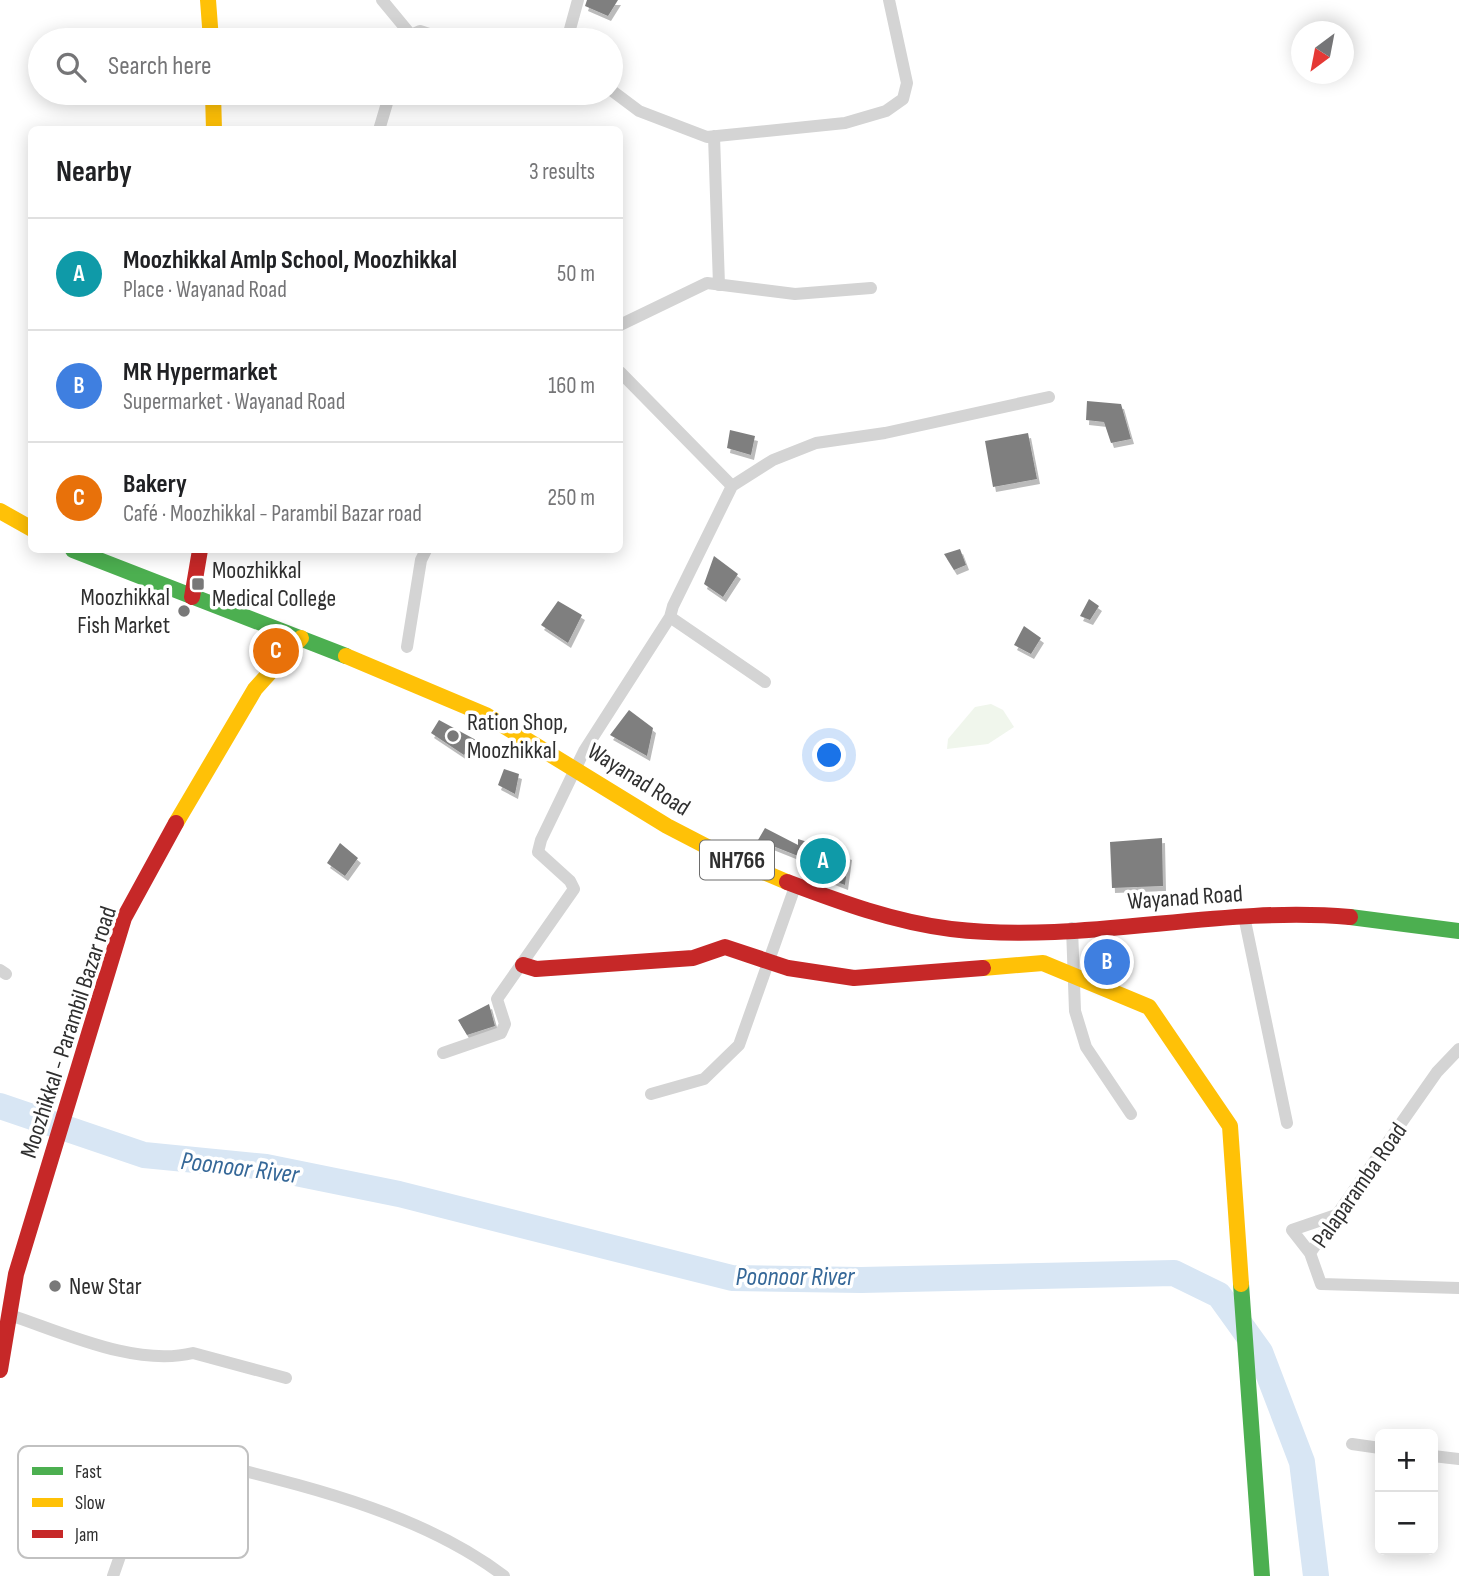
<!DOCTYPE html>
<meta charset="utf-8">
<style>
:root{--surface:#fff;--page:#f6f6f6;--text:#202124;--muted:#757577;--line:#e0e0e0;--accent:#b45309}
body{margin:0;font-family:"Sofia Sans Condensed",sans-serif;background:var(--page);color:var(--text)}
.controls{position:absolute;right:21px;bottom:21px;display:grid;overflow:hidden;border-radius:10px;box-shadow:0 4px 18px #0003}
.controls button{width:63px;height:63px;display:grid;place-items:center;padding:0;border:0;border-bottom:2px solid var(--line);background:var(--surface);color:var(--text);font:35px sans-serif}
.compass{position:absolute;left:1291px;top:21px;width:63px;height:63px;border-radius:50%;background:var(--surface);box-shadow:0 4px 18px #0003;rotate:212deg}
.you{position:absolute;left:830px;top:756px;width:24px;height:24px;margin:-18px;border:5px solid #fff;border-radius:50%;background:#1a73e8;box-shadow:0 0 0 10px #1a73e833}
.badge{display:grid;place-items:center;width:46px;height:46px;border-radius:50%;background:var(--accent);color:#fff;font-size:23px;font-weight:700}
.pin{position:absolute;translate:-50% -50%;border:4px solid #fff;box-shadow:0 2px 7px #0006}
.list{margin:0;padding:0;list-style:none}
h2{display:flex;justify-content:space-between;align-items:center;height:91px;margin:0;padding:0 28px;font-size:30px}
h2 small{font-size:23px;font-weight:400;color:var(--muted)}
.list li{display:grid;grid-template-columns:46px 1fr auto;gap:21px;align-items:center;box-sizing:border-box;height:112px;padding:0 28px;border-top:2px solid var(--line)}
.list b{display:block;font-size:26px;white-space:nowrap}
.list p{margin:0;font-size:23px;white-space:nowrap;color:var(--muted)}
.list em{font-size:23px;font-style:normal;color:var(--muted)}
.icon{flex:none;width:38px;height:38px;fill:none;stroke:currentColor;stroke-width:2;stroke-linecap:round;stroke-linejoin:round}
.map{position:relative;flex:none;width:1459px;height:1576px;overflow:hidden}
.search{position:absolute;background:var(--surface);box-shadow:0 4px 18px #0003;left:28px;top:28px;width:595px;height:77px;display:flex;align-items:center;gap:18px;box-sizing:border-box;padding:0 24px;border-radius:38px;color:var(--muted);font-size:26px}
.panel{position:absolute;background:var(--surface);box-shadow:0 4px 18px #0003;left:28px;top:126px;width:595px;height:427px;border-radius:10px}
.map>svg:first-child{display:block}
</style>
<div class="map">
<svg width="1459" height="1576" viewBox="0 0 1459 1576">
<defs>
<filter id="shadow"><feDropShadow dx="3" dy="5" stdDeviation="0" flood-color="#0004"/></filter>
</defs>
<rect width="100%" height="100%" fill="#fff"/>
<path fill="#f0f6ec" d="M991,704l12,6 11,17 -26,17 -41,5 1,-10 27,-32z"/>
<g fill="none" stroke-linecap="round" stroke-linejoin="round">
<path stroke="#d8e6f4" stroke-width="26" d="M0,1106l144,49 122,12 133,27 333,84 129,2 313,-7 45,22 41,57 42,110 14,114"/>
</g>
<path fill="#7f7f7f" filter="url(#shadow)" d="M587,0h31l-10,16 -23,-10z
M1087,401l34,3 10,35 -20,4 -7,-21 -18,-2z
M730,430l25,6 -4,19 -24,-7z
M1028,433l9,46 -44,8 -8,-46z
M960,549l6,16 -12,5 -10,-16z
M714,556l24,18 -15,23 -19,-13z
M1089,599l10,7 -9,14 -10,-4z
M558,601l24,14 -14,28 -27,-18z
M1024,626l17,12 -10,16 -17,-9z
M629,710l24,18 -6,28 -37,-21z
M439,720l37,20 -12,15 -33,-22z
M504,769l15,5 -4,20 -17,-9z
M765,828l33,17v-6l51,16 -4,30 -47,-18v-11l-40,-16z
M1162,838l1,48 -51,2 -2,-46z
M340,843l18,15 -13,18 -18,-13z
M489,1004l6,22 -28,9 -9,-15z"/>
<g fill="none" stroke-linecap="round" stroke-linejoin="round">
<path stroke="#d4d4d4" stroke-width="12" d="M382,0l29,35
M408,40l3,-5 9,-4 27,9
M567,40l11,-40
M611,90l28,21 68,26 138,-14 41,-12 17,-12 4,-16 -18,-83
M379,130l11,-37
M714,136l5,149
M620,325l87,-42 88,11 76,-6
M620,372l112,114
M670,617l95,65
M407,647l14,-87 5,-10
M1244,916l43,207
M1072,928l3,83 11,36 45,67
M0,970l6,4
M1459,1049l-22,23 -127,181 11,31 138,4
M443,1053l58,-20 4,-9 -8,-25 77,-110 -4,-8 -32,-29 3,-12 43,-89 86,-134 3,-11 59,-120 41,-26 43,-17 69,-10 164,-36
M651,1094l53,-15 35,-34 57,-161
M1310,1253l-18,-23 47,-16
M10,1315c54,18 126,52 183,38l93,25
M1352,1444l28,4
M1433,1456l26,3
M113,1576l27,-77 34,-46c110,29 238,53 330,123"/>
<path stroke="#4caf50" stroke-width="16" d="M73,550l273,106
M1350,917l109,14
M1241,1284l21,292"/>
<path stroke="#ffc107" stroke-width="16" d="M208,0l3,40
M213,93l1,37
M0,511l32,18
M346,656l140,59 181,111 54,28 66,28
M176,823l79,-134 46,-51
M983,968l60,-5 106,44 81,119 11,158"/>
<path stroke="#c62828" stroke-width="16" d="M192,597l8,-47
M787,882c53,20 107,40 164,47 133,16 266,-24 399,-12
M523,965l13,4 157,-11 32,-11 63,21 66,10 129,-10
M0,1370l16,-96 108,-356 52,-95"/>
</g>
<g fill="#787878" stroke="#fff" stroke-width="2.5">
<rect x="191" y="577" width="14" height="14" rx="3.5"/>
<circle cx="184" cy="611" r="7"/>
<circle cx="453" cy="736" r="7"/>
<circle cx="55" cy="1286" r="7"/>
</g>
<g text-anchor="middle" stroke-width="7" stroke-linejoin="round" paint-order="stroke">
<rect fill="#fff" stroke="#6d6d6d" stroke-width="2" x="700" y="840.5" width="74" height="39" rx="5"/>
<g font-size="23" font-weight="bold" fill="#2f2f2f">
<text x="737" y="868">NH766</text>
</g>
<g font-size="24" fill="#2f2f2f" stroke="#fff" text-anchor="start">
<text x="212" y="578">Moozhikkal<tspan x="212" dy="28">Medical College</tspan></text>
<text x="170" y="605" text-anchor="end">Moozhikkal<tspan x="170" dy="28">Fish Market</tspan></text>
<text x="467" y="730">Ration Shop,<tspan x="467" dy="28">Moozhikkal</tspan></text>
<text x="69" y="1294">New Star</text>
</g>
<g font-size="24" fill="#2f2f2f" stroke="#fff">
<text transform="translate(639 779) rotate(32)" y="8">Wayanad Road</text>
<text transform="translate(1185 897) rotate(-4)" y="8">Wayanad Road</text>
<text transform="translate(68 1032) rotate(-72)" y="8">Moozhikkal - Parambil Bazar road</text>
<text transform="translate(1359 1185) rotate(-55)" y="8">Palaparamba Road</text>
</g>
<g font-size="26" font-style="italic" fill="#366898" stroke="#fff">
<text transform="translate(240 1167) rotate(7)" y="9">Poonoor River</text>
<text x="795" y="1285">Poonoor River</text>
</g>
</g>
<rect x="18" y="1446" width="230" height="112" rx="10" fill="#fff" stroke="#c1c1c1" stroke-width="2"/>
<rect x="32" y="1467" width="31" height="8" fill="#4caf50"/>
<rect x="32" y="1498" width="31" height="9" fill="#ffc107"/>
<rect x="32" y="1530" width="31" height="8" fill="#c62828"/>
<g font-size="19" fill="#2f2f2f">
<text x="75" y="1478">Fast</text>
<text x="75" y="1509">Slow</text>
<text x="75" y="1541">Jam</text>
</g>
</svg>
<div class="controls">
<button>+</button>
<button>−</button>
</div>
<svg class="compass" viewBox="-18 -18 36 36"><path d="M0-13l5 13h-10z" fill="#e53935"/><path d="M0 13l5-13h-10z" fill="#757577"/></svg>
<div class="you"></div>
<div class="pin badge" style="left:823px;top:861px;background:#0f9aa8">A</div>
<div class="pin badge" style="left:1107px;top:962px;background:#3f7fe0">B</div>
<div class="pin badge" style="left:276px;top:651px;background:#e8710a">C</div>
<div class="search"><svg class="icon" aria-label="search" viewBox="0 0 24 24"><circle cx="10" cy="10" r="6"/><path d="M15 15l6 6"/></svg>Search here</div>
<section class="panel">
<h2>Nearby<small>3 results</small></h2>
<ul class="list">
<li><span class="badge" style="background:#0f9aa8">A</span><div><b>Moozhikkal Amlp School, Moozhikkal</b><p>Place · Wayanad Road</p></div><em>50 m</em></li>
<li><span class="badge" style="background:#3f7fe0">B</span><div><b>MR Hypermarket</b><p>Supermarket · Wayanad Road</p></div><em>160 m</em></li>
<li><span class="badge" style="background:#e8710a">C</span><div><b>Bakery</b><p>Café · Moozhikkal - Parambil Bazar road</p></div><em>250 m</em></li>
</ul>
</section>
</div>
